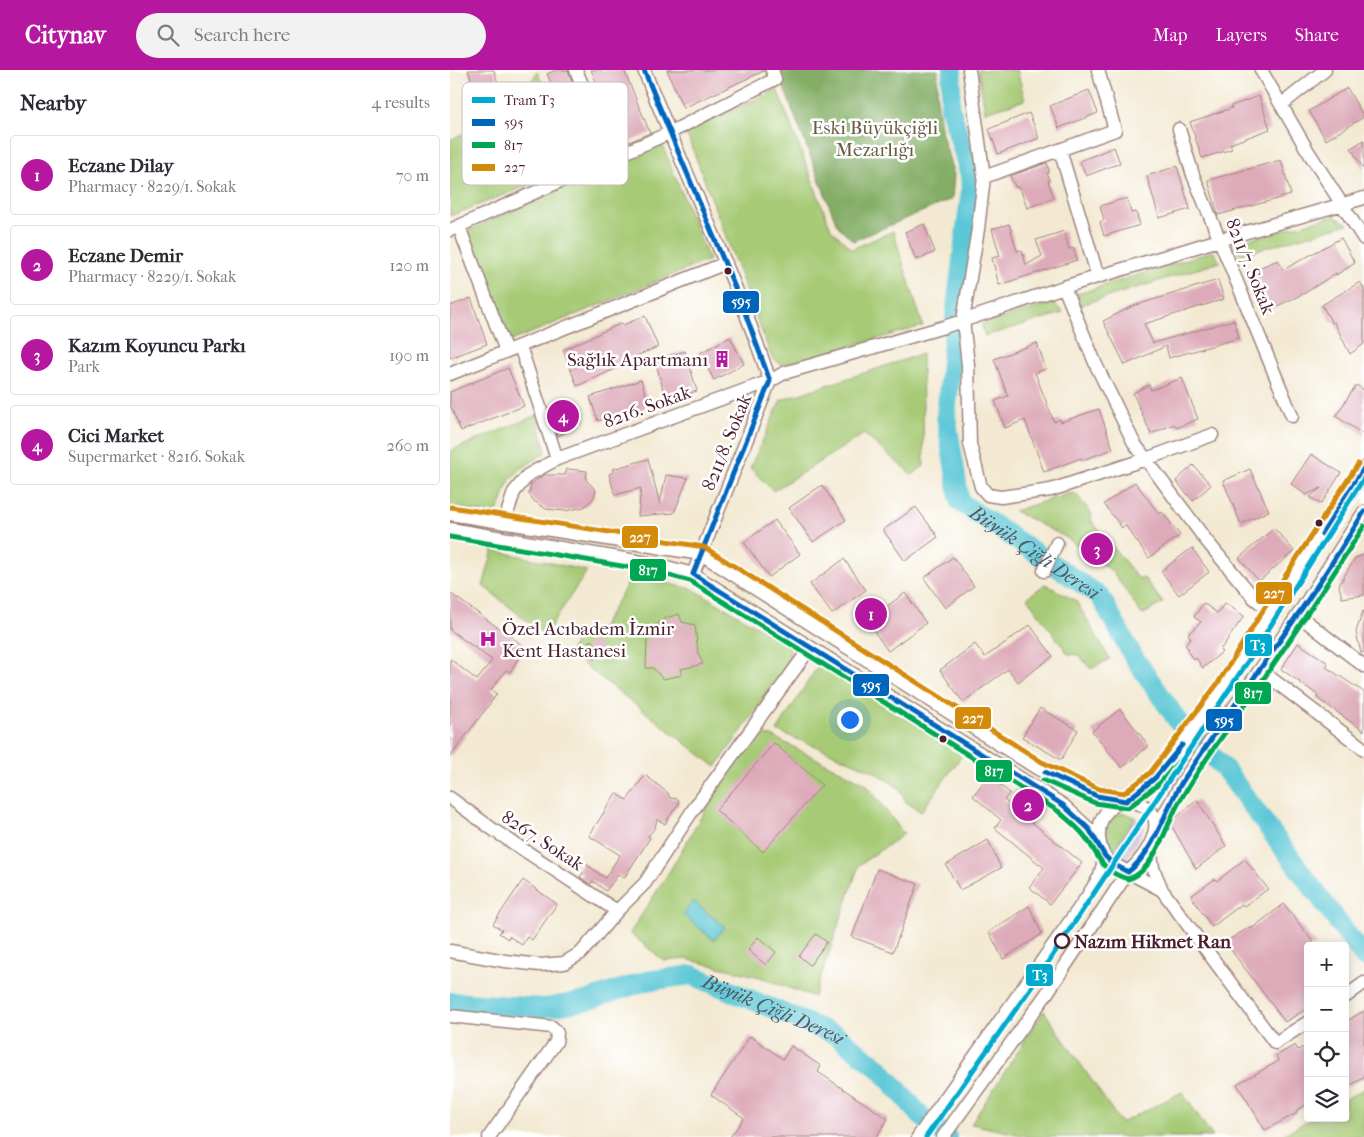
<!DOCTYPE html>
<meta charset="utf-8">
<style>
:root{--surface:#fff;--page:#f2f2f3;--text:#2b2b33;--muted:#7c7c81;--line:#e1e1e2;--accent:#b5179e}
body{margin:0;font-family:"IM FELL French Canon",serif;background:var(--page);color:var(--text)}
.controls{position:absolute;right:15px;bottom:15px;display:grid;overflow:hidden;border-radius:5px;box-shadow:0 2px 12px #0003}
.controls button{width:45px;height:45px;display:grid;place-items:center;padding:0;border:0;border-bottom:1px solid var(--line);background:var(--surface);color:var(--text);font:25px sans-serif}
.you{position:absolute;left:399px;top:649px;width:18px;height:18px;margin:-12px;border:4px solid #fff;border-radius:50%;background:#1a73e8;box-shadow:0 0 0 8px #1a73e833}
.badge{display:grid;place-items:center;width:32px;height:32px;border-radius:50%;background:var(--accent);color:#fff;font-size:16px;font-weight:700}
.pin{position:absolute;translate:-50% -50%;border:2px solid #fff;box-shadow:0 1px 5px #0006}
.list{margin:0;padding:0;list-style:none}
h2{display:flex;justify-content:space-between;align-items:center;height:65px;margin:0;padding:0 20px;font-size:21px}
h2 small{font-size:16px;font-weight:400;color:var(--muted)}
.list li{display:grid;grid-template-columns:32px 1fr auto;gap:15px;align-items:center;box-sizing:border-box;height:80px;margin:0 10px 10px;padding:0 10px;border:1px solid var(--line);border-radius:5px}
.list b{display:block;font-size:19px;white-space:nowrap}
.list p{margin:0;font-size:16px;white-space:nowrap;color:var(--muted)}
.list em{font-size:16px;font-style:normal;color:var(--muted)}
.icon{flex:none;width:28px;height:28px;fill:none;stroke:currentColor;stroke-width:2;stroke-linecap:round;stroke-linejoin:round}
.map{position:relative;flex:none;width:914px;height:1067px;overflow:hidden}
header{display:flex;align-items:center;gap:30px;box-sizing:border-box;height:70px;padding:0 25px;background:var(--accent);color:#fff}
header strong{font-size:24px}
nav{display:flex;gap:28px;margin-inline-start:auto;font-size:18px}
.search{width:350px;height:45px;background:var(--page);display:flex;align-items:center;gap:12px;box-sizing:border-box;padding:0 18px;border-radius:28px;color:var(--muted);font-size:19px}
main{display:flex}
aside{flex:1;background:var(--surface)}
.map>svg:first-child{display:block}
</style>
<header>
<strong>Citynav</strong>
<div class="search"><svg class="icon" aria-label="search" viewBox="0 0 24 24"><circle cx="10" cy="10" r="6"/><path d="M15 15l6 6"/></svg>Search here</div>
<nav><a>Map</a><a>Layers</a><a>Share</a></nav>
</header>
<main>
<aside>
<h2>Nearby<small>4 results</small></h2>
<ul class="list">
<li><span class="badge">1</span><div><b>Eczane Dilay</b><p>Pharmacy · 8229/1. Sokak</p></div><em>70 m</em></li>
<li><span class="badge">2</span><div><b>Eczane Demir</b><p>Pharmacy · 8229/1. Sokak</p></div><em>120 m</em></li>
<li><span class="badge">3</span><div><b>Kazım Koyuncu Parkı</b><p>Park</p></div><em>190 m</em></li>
<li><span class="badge">4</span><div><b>Cici Market</b><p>Supermarket · 8216. Sokak</p></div><em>260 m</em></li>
</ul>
</aside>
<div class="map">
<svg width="914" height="1067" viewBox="0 0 914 1067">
<rect width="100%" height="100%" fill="#fff"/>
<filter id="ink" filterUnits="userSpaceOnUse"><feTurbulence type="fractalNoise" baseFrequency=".02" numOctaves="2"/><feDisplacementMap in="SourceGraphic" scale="10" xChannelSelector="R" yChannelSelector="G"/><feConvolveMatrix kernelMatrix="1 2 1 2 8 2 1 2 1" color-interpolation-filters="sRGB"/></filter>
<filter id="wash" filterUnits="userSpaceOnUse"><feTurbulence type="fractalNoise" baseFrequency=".0096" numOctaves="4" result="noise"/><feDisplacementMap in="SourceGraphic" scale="20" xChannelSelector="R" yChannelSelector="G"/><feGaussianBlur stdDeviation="1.12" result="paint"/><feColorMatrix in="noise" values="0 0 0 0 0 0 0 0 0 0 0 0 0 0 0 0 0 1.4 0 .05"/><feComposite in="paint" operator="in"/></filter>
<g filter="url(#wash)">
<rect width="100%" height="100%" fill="#f3e9d2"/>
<path fill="#ccbed4" d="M685,747l6,4 4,6 -18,32 -9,-1 -7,-3z"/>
<path fill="#a6ca74" stroke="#787450" d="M528,0h39l8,30 -40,12z
M87,2l22,48 -39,19 20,42 -90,35v-76l65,-32z
M327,19l54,140 21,20 41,-18 30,95 -141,39 -10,-7 -86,-226z
M212,74l47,116 -198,81 -43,-110z
M884,146l14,8 -108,31 -6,-12z
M763,181l7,11 -139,43 -4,-11z
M604,233l9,10 -78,23 -4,-12z
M472,284l2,112 -12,9 -48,-41 -91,57 -23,-23 31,-68z
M87,345l9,37c-11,8 -31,19 -37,30 -7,12 -5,23 -16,33l-43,-9v-55z
M621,423l5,1 16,20 -1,6 47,58h6l19,25 -21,12 -29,-43 -46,-34 -53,-27z
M43,480l94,21 -42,64 -62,-49z
M182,506l61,13 97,57 -1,17 -73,104 -147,-114 11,-18 12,9z
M595,514l31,17 34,58 -19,10 -12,-14 -11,-1 -41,-56z
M367,597h7l139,87 -42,58 -15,-10 -7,-14 -26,-17 -53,-23 -43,-17z
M305,665l17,1 94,48 38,50 -45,31 -45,132 -54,-20 -74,-18 -22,2 -34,-28 39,-61 49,-84z
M675,743l10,4 -24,38 -6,-8 1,-23 8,-8z
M594,941l77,112 61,-31 31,45h-183l-59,-13z
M914,1019v48h-85l33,-19h33v-19z"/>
<path fill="#84ae66" stroke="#676648" d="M327,0h161l-1,28 5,36 12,41 -2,24 -99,42 -16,-16z"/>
<path fill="#5cc7d6" stroke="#537380" d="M243,831l32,26 -11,13 -31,-25z"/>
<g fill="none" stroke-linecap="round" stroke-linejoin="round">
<g stroke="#5cc7d6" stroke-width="20">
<path id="s1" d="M502,0l-2,37 22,75 -15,118 -11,116 14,86 140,94 33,60 45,65 46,47 140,189"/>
<path id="s2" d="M0,932l94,6 41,-7 61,-20 46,-6 144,60 43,33 42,48 26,21"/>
</g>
</g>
<g id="blocks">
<path fill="#ddaab9" d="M18,0h26l5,17 -23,7z
M106,0h12l4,12 -3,2 9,18 -3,2 12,29 -23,10 9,19 -16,7 -2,-9 -4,2 -13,-25 27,-13 -13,-26 5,-2 -10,-22z
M141,0h33l26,63 -33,14 -19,-46 6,-2z
M217,0h97v1l-81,37z
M897,18l17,29 -38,23 -17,-29z
M639,20l9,23 -39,15 -9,-22z
M809,26l11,33 -40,15 2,5 -30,9 -12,-36 42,-14 -1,-2z
M579,43l10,25 -41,16 -9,-25z
M914,70v30l-13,-22z
M664,77l6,16 -34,13 -6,-15z
M831,90l10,35 -73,20 -10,-35z
M597,93l2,6v4h-2l3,8h-2l6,17 -27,10 -6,-17 -3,-4 -2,1 -6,-12z
M727,96l13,43 -31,9 -12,-42z
M677,128l4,15 5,-1 4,13 -36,11 -4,-14 4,-2 -4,-14z
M474,154l11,28 -19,8 -11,-28z
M559,154l8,27 5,-1 4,15 16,-9 -6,-16 28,-9 5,18 4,-1 4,12 -78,25 -7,-27 8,-2 -8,-27z
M891,168l14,25 -19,12v-2l-31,20 -34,16 -15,-40 22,-9 5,10z
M768,210l6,19 -80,25 9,19 81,-23 5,18 -70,20 -3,-12 -41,19 -22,-44 30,-15z
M910,212l4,7v55l-14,10 -16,-32 -2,1 -10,-18z
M21,228l16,46 -37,14v-52z
M195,246l13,31 -22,9 1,3 -60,27 -14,-36 59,-27 1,2z
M280,267l14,27 -30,16 -14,-27z
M587,273l9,26 -11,4 19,49 6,-3 1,3 38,-13 14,40 -31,11 -1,-2 -37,14 -19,-52 -20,8 -10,-27 13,-5 -14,-37z
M235,281l12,40 -31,9 -11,-40z
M58,298l16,38 -63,25 -11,-26v-13z
M732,308l16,41 -22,9 -2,-4 -23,10 -18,-41 16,-8 2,5z
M191,310l8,25 -51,16 -8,-24z
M906,315l8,5v45l-28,-19z
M120,333l11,20 -23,13 -7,-22z
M861,384l30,19 -20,31 -11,-7 11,-9 -15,7 -15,-11z
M198,389l12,45 6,-29 22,3 -14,35 -36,3 3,-28 -26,7 -6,-21 5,-2 -1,-3z
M743,395l18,20 -18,16 -17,-20z
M117,399l20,2 -1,9 10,10 -2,7 -4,5 -6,5 -19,4 -19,-2 -12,-8 -5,-7 2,-10 13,-9h21z
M800,399l19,42 -28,13 -18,-43z
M685,412l24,32 3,-2 18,23 -31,23 -24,-33 -3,3 -18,-24z
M372,415l24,35 -33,22 -24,-34z
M466,437l22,30 -33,24 -22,-31z
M325,450l25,34 -31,23 -25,-35z
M824,458l20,23 -35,30 -20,-23z
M742,478l17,24 -30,23 -18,-24z
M914,485v40l-22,3 -3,-13 16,-27z
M503,487l21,29 -29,22 -21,-30z
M394,489l22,31 -34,24 -22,-30z
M0,523l75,54 -15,25 -4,-2 -15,20 6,4 -47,63v-98l27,21 15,-20 -42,-30z
M455,523l21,30 -38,28 -21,-30z
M753,533l14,10 8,-10 19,13 -24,34 2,2 -19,16 -7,-10 -2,2 -7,-9 2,-2 -4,-4 6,-6 -3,-5 13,-12 -7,-5z
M913,541h1v41l-3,1 -5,-21z
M229,544l3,8 13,3 3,28 5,11 -22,5 1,6 -19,4 -10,-11h-7l1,-30h3l7,-11 -2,-1 11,-8z
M580,555l23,31 -35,26 -10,-13 -45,33 -23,-32 35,-26 10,13z
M140,570l12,8 -8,11 -11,-7z
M848,573l30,20 -2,4 38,25v39l-47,-33 1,-3 -37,-26z
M590,638l38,22 -17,30 -39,-23z
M670,639l29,37 -27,22 -30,-37z
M324,673l48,42 -59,67 -47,-42z
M195,705l23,18 2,5 8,1 1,5 -4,4 -10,16 -8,-5 -2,9 -7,8 2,2 -26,40 -6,-3 -12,16 -13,-10 -3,3 -10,-7 3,-4 -5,-3 5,-8 22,16 15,-23 -31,-19 27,-43 11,7z
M538,706l22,17 -6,7 78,63 -32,41 -21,-17 15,-19 -49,-40 6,-8 -28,-24z
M747,730l29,46 -30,23 -26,-46z
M538,770l13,28 -41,22 -14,-25z
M795,789l23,30 -24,17 -2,-2 -30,23 -21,-31 24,-17 2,2z
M427,799l41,15 -25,68 -41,-15z
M73,810l34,24 -25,36 -5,-3 -5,8 -13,-9 -1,3 -9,-6 3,-3 -9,-6z
M834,834l32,42h-8v62l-23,14 -60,-80 25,-15 1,2z
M579,836l13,28 -39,25 -14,-27z
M366,864l11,8 -17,23 -11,-9z
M308,867l18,15 -10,13 -18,-15z
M914,941v67l-19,10v-66z
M300,966l33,23 8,-13 30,20 -3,6 70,47 -12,18h-146l14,-19 -33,-23z
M845,975l3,5 10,-5v59l-12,7 1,2 -32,17 -28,-46 42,-23 -3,-5z"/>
</g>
</g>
<g filter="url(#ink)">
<use href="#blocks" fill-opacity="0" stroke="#9e847e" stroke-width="1"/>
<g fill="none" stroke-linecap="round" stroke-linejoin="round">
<g stroke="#9e847e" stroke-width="15">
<path id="minor" d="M126,0l37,89
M194,0c41,104 91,205 126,311
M519,0l15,107 -6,52 -15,91 5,45 2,79 11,43 7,8 13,2 50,-7 95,-31 66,-24
M811,0l45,78 58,91
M831,35l44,-35
M729,59l14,46 99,241
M610,80l38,127
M534,107l131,-47 -17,-60
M9,157l47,124
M0,160l219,-97 106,-54 -3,-9
M614,217l32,78 38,78 71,96 49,59 17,13
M70,276l37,113
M0,304l276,-111
M0,444l251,40 337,215 59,27 29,5 29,-23 69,-91 47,-76 93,-143
M54,453l10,-31 14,-17 29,-16 213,-78 14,-8 160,-46 120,-40 155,-47 145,-42
M0,459l209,36 34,9 370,231 26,24 11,16
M594,501l13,-28
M243,504l77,-193
M848,545l66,51
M810,600l104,79
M0,728l45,33 122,80
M676,731c50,5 26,51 2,71 -8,-5 -17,-8 -23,-15 -4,-6 -5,-12 -6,-19 -1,-20 8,-32 27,-37z
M704,764l12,-23 17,-30 115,-166 66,-103
M700,777l3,21 9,22 113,153 33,-21
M0,881l55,10 35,4 24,-2 17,-10 36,-42 28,-28 48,-73 117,-162
M895,927l19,-14
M0,946l102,11 5,6 -1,9 -67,95
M468,1067l169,-240 13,-21 5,-20
M493,1067l102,-141 83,-124 34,18"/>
</g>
<use href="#minor" stroke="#fff" stroke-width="12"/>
<g stroke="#fff" stroke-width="9">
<path id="bus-1" d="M194,0l97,232 29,79 -77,193 370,231 26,24 16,27 8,8 15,8c29,-23 36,-63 56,-93 37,-55 75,-108 112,-162 24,-34 46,-70 68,-105
M872,464l42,-66
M595,702l52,24 29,5 29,-23 27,-33"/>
</g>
<g stroke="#fff" stroke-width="9">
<path id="bus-2" d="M0,467l207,35 33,9 368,230c8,7 17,14 24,22 17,19 16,38 46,46 25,-6 38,-52 49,-73 25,-44 56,-84 85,-125 35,-51 69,-103 102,-155
M877,469l37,-57
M593,710l52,23 33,5 32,-25 29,-34"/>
</g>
<g stroke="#fff" stroke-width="9">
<path id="bus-3" d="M1,437l253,40 338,215 57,27 25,4 26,-20 68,-90 47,-76 93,-143"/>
</g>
<use href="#bus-1" stroke="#0065bd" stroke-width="5"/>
<use href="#bus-2" stroke="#00a651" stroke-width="5"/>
<use href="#bus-3" stroke="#d48b09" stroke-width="5"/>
<g stroke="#fff" stroke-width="9">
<path id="tram-1" d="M476,1067l109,-155 217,-327 112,-177"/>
</g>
<use href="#tram-1" stroke="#00a9ce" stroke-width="5"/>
</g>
</g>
<defs>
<g id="building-bare" transform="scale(1.35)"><path d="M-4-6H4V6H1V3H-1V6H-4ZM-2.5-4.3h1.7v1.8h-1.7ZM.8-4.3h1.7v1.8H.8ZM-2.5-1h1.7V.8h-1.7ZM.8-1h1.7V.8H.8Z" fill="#b5179e" stroke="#fff" stroke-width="2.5" paint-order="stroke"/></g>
<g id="hospital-bare" transform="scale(1.35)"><path d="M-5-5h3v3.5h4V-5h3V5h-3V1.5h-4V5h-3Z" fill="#b5179e" stroke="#fff" stroke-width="2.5" paint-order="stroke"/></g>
</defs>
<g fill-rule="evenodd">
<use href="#building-bare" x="272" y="289"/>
<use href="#hospital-bare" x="38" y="569"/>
</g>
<g fill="#4a1f2b" stroke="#fff" stroke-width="2">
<circle cx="278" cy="201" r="4.5"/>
<circle cx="869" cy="453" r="4.5"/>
<circle cx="493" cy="669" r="4.5"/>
</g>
<circle fill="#fff" stroke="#4a1f2b" stroke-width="2.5" cx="612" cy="871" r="7"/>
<g text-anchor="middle" stroke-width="5" stroke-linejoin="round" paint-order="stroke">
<g font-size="19" fill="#6a5b45" stroke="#fff">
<text x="425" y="64">Eski Büyükçiğli<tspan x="425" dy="22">Mezarlığı</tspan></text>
</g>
<g font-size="19" fill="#4a1f2b" stroke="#fff">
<text transform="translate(801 196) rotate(68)" y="7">8211/7. Sokak</text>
<text transform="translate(197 336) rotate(-20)" y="7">8216. Sokak</text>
<text transform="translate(276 372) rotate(-68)" y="7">8211/8. Sokak</text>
<text transform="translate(93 770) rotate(33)" y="7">8267. Sokak</text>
</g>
<g font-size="19" fill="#4a1f2b" stroke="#fff" text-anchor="end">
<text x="258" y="296">Sağlık Apartmanı</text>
<text x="52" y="565" text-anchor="start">Özel Acıbadem İzmir<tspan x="52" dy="22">Kent Hastanesi</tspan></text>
</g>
<g font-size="19" font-weight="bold" fill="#4a1f2b" stroke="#fff" text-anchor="start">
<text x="624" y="878">Nazım Hikmet Ran</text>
</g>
<g font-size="20" font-style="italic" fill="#505a67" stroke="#fff">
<text dy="7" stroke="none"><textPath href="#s1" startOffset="528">Büyük Çiğli Deresi</textPath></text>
<text dy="7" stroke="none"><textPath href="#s2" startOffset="335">Büyük Çiğli Deresi</textPath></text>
</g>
</g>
<rect x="12" y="12" width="166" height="103" rx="8" fill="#fff" stroke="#c9bcbf" stroke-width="1"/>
<rect x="22" y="27" width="23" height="6" fill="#00a9ce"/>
<rect x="22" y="49" width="23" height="7" fill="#0065bd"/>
<rect x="22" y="72" width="23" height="6" fill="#00a651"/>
<rect x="22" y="94" width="23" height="7" fill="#d48b09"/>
<g font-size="14" fill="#4a1f2b">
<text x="54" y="35">Tram T3</text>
<text x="54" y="57">595</text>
<text x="54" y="80">817</text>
<text x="54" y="102">227</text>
</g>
<g stroke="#fff" stroke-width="2">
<rect x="272" y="220" width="38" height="24" rx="5" fill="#0065bd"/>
<rect x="171" y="455" width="38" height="24" rx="5" fill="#d48b09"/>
<rect x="179" y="488" width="38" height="24" rx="5" fill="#00a651"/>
<rect x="805" y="511" width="38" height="24" rx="5" fill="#d48b09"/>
<rect x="794" y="563" width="29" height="24" rx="5" fill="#00a9ce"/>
<rect x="402" y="603" width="38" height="24" rx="5" fill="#0065bd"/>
<rect x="784" y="611" width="38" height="24" rx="5" fill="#00a651"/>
<rect x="504" y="636" width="38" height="24" rx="5" fill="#d48b09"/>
<rect x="755" y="638" width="38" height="24" rx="5" fill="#0065bd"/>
<rect x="525" y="689" width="38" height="24" rx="5" fill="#00a651"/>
<rect x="575" y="893" width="29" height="24" rx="5" fill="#00a9ce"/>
</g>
<g font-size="14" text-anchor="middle" font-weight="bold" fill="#fff">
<text x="291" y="236">595</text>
<text x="190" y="472">227</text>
<text x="198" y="505">817</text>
<text x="824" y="528">227</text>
<text x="808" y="580">T3</text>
<text x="421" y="620">595</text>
<text x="803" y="628">817</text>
<text x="523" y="653">227</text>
<text x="774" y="655">595</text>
<text x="544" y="706">817</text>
<text x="590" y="910">T3</text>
</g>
</svg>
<div class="controls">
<button>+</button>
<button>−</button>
<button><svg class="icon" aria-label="locate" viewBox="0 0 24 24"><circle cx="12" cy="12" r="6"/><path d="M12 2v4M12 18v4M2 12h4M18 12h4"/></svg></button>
<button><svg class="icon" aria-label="layers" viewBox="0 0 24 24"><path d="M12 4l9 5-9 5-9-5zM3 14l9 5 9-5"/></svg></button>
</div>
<div class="you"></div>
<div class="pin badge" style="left:421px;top:544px">1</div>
<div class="pin badge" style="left:578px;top:735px">2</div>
<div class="pin badge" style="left:647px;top:479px">3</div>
<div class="pin badge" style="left:113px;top:346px">4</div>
</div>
</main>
